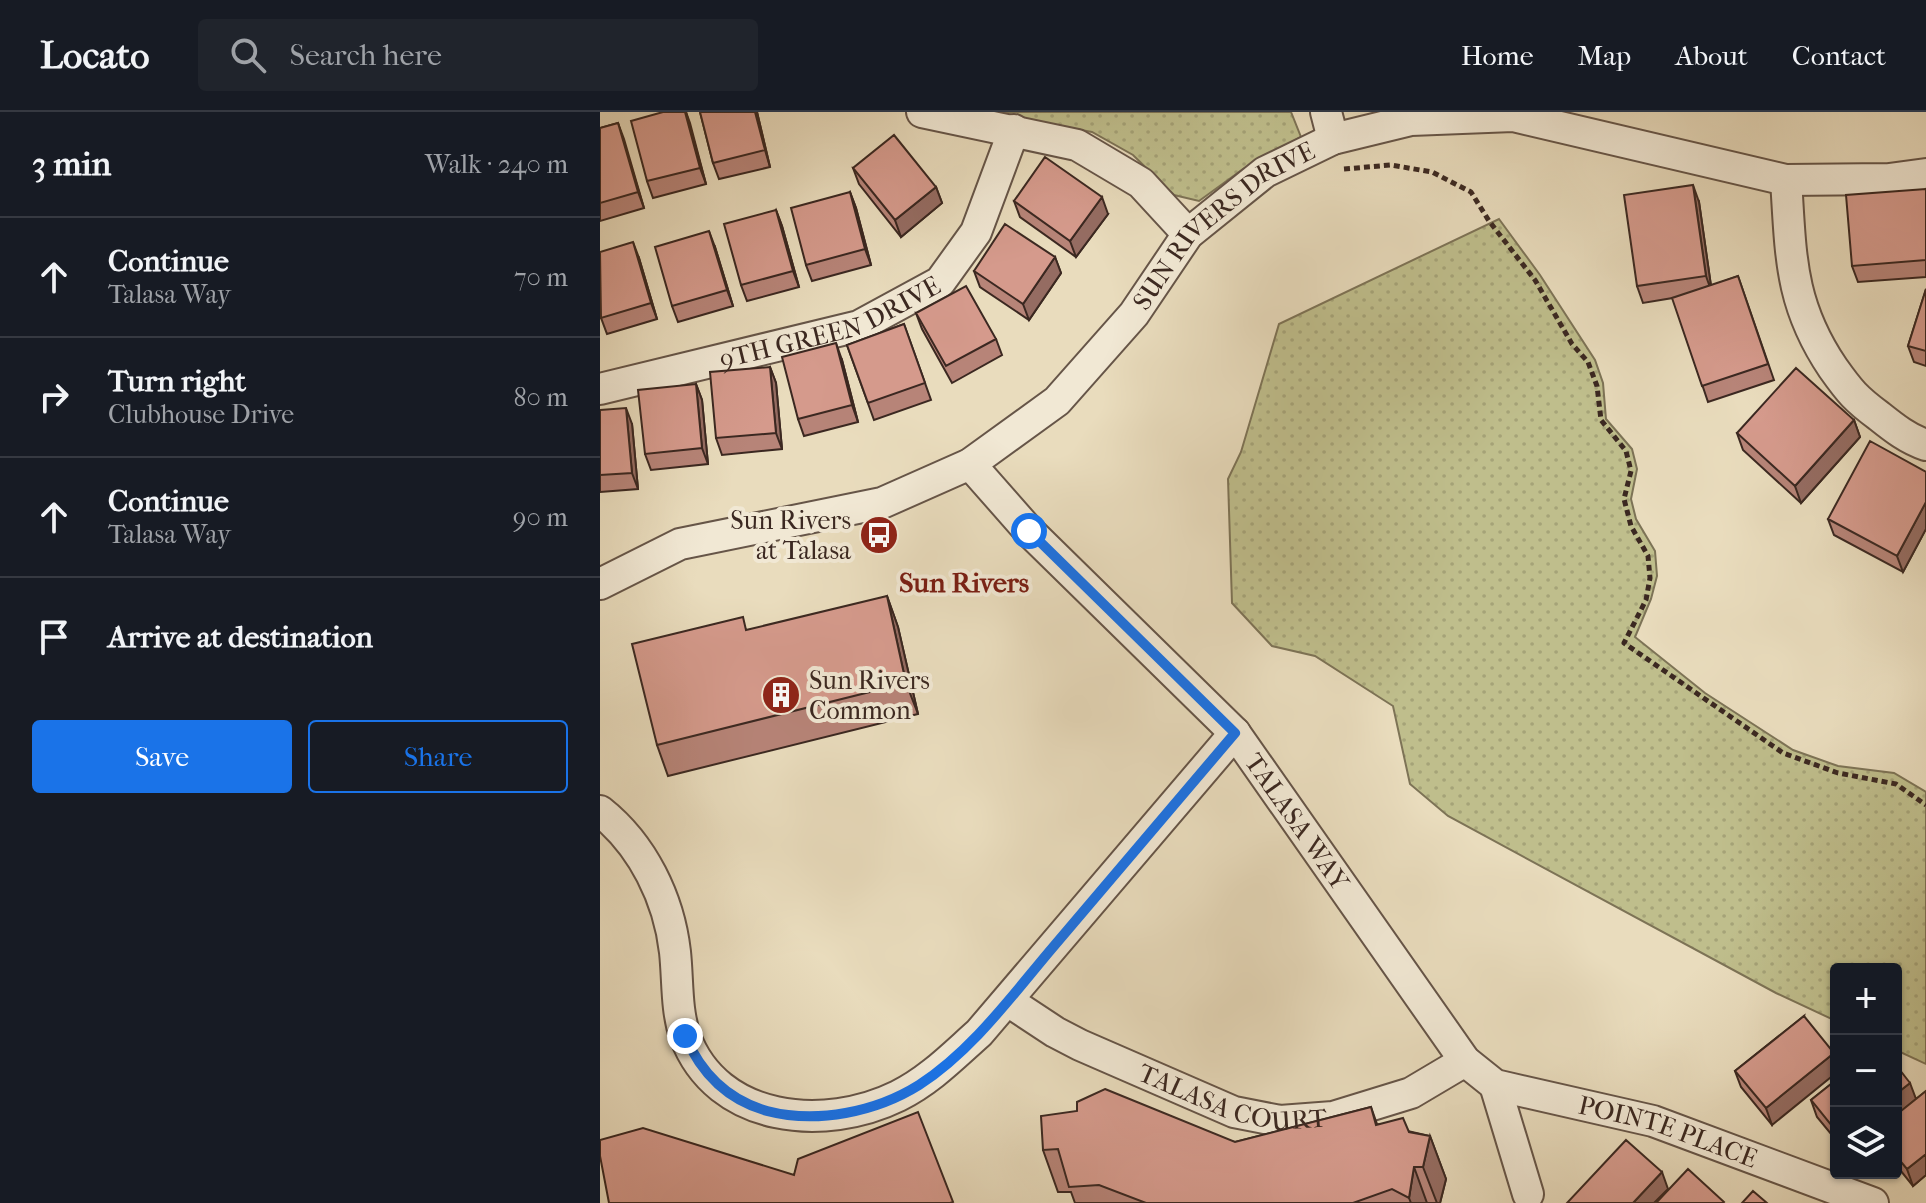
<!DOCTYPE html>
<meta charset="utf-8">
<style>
:root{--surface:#171b24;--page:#20242c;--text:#f1f3f6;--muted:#9ea1a6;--line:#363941;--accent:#1a73e8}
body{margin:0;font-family:"IM FELL French Canon",serif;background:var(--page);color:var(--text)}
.controls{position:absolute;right:24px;bottom:24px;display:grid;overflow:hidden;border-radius:8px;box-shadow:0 2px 6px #0004}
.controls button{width:72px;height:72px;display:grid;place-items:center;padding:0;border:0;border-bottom:2px solid var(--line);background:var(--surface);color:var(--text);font:40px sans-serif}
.stop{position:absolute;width:24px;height:24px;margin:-18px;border:6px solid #1a73e8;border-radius:50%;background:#fff}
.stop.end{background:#1a73e8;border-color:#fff;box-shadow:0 2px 8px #0008}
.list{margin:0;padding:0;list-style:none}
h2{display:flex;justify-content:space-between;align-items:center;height:104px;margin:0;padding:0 32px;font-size:34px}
h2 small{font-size:26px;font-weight:400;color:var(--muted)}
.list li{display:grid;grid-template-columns:52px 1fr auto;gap:24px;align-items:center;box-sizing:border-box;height:120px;padding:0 32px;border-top:2px solid var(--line)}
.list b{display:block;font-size:30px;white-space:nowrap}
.list p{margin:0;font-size:26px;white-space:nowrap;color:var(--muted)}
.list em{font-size:26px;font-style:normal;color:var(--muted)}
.actions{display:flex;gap:16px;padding:24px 32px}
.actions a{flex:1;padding:18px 0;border:2px solid var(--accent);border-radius:8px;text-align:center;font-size:28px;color:var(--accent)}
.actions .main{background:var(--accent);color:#fff}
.icon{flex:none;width:44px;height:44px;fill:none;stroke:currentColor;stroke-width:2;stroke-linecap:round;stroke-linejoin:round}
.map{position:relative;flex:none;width:1326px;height:1091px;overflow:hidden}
header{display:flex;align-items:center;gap:48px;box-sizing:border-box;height:112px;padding:0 40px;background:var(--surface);border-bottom:2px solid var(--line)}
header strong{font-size:38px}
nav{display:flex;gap:44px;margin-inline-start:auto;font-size:28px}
.search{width:560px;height:72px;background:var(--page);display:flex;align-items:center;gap:20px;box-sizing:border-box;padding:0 28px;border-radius:8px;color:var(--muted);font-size:30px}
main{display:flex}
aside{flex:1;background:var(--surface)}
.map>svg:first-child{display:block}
</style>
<header>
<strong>Locato</strong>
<div class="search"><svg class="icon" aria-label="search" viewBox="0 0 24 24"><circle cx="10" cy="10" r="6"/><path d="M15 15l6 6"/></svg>Search here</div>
<nav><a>Home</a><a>Map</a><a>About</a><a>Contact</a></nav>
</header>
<main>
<aside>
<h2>3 min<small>Walk · 240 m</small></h2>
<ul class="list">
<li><svg class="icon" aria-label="ahead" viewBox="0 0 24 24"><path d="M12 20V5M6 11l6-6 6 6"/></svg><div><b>Continue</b><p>Talasa Way</p></div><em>70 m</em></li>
<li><svg class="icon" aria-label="right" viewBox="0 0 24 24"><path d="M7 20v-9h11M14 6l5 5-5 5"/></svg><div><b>Turn right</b><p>Clubhouse Drive</p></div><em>80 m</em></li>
<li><svg class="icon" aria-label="ahead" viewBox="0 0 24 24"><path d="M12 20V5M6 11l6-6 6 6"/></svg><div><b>Continue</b><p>Talasa Way</p></div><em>90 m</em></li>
<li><svg class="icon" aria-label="arrive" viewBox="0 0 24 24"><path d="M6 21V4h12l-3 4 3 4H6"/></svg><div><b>Arrive at destination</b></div></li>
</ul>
<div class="actions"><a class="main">Save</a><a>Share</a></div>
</aside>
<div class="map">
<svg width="1326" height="1091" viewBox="0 0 1326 1091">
<defs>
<pattern id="grass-dots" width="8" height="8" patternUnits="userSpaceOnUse" patternTransform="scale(2)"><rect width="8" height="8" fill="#bfbe8c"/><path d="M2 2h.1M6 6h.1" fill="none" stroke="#a5a378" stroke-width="1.8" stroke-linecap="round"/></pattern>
</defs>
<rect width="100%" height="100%" fill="#e9dcbd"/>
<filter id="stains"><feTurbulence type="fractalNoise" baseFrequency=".0025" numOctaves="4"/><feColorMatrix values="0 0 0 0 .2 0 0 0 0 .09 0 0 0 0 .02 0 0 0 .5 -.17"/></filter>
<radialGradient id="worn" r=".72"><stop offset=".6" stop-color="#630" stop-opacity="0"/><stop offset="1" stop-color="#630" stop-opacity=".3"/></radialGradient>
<path fill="url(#grass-dots)" stroke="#7d7356" stroke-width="2" d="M381,0h310l10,25 -58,32 -44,32 -25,-6 -41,-40 -41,-23z
M899,107l41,56 55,85 8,23 3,36 26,30 5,20 -6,30 5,20 19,32 2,25 -6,23 -16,38 70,56 88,57 45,16 56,7 32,19v272l-30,-14v-81h-60v52l-60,-28 -328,-177 -38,-32 -17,-78 -78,-50 -43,-10 -40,-43 -4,-124 13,-27 38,-128z"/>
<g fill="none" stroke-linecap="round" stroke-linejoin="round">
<g stroke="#665548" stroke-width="34">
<g id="minor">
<path d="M322,0l155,33 64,38 47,51"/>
<path d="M726,0l7,27"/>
<path d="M1186,68c5,74 3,123 47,188 17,24 23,31 46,48 15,12 29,23 47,29"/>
<path id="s1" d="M0,277l259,-63 81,-44 36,-50 38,-102"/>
<path id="s2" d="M370,352l59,67 206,202 230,328 30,24 158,36 220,82"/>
<path id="s3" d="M0,472l80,-40 202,-41 88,-39 87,-63 77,-87 54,-80 77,-62 68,-33 78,-19 102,-4 273,64 103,-1 37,-5"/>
<path d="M0,699c43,34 69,88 75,141 3,28 1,58 10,84 32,87 140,96 213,60 32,-16 55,-40 81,-63l256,-300"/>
<path id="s4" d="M408,889l47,31 25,13 154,67 46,9 53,-4 78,-24 54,-32"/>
<path d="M895,973l33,109"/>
</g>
</g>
<path stroke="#3b2821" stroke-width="5" stroke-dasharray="6 4" stroke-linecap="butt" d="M744,57l47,-4 41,7 39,20 18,29 46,59 37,64 16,18 9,24 4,34 25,31 5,20 -7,28 7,27 17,30 2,22 -4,22 -22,43 159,110 55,20 58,11 30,21"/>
<use href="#minor" stroke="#f1e8d4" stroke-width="30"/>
</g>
<path fill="#b78478" stroke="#3b2821" stroke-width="2" d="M86,0l20,72 -53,14 -6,-17z
M100,0h57l13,55 -51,12 -6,-16z
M18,11l26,85 -44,13v-93z
M253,56l83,19 6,16 -41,34 -42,-53z
M1326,77v88l-68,5 -6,-16z
M250,80l6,16 15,57 -59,16 -6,-16z
M414,89l94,13 -32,43 -56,-40z
M1099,90l12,84 27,-10 36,104 -66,22 -35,-104 -30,5 -6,-17z
M176,98l6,16 17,61 -52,14 -6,-16z
M115,135l18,59 -55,16 -6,-16z
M455,145l6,16 -32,47 -49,-33 -6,-16z
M39,146l18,61 -50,15 -7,-19z
M1326,177v77l-12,-4 -6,-16z
M316,201l80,26 6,16 -50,28 -30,-54z
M304,212l27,76 -57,20 -27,-75z
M242,248l16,62 -54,14 -6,-17z
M170,255l6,16 6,66 -60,6 -6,-17z
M96,272l6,16 6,64 -57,6 -6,-16z
M0,298l32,14 6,65 -38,3z
M1254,308l6,17 -59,66 -58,-53 -6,-17z
M1326,360v57l-23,43 -69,-37 -6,-16z
M287,484l11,31 20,87 -250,62 -11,-31z
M1204,904l-32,109 -31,-38 -6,-16z
M1296,953l20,34 10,-8v84l-13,11 -17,-21z
M1236,968v60l-19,-23 -6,-17z
M771,995l6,17 53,12 16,43 -6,24h-365l-4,-11h-13l-15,-42 34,-39 158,31z"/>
<path fill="#956c62" stroke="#3b2821" stroke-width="2" d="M86,0l4,11 16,61 -6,-16z
M155,0h2l13,55 -5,-17z
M18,11l6,16 20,69 -6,-16z
M1093,73l6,17 13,91 -6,-17z
M336,75l6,16 -41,34 -6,-17z
M250,80l6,16 15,57 -6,-16z
M502,85l6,17 -32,43 -6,-16z
M176,98l6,16 17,61 -6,-16z
M109,119l6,16 18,59 -6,-16z
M33,130l6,16 18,61 -6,-16z
M455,145l6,16 -32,47 -6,-16z
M236,231l6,17 16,62 -6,-17z
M170,255l6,16 6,66 -6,-16z
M96,272l6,16 6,64 -6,-16z
M26,296l6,16 6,65 -6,-16z
M1254,308l6,17 -59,66 -6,-17z
M1326,390v27l-23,43 -6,-16z
M287,484l11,31 20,87 -12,-31z
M1234,941l2,5v15l-64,52 -6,-17z
M1310,971l6,16 -20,17v-22z
M830,1024l16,43 -6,24h-3l-14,-36z
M1326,1042v21l-13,11 -6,-17z
M814,1055l13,36h-16l-2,-5z
M1062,1060l6,17 -14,14h-21z"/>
<path fill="#d59a8c" stroke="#3b2821" stroke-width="2" d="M63,0h22l15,56 -53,13 -16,-60z
M100,0h55l10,38 -52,13z
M18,11l20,69 -38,11v-75z
M294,23l42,52 -41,33 -42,-52z
M445,45l57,40 -32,44 -56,-40z
M1093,73l13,91 -69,10 -13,-91z
M1326,77v71l-74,6 -6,-71z
M250,80l15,57 -59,16 -15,-57z
M176,98l17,61 -52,14 -17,-61z
M405,112l50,33 -32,47 -49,-33z
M109,119l18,59 -55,16 -17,-59z
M33,130l18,61 -50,15 -1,-66z
M1138,164l30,88 -66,22 -30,-88z
M366,174l30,53 -50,27 -30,-53z
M1326,177v62l-18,-5z
M304,212l21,59 -57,20 -21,-58z
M236,231l16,62 -54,14 -16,-62z
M170,255l6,66 -60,5 -6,-66z
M1196,256l58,52 -59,66 -58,-53z
M96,272l6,64 -57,6 -7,-64z
M26,296l6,65 -32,2v-65z
M1270,329l56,31v30l-29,54 -69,-37z
M287,484l19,87 -249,62 -25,-101 111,-27 3,13z
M1204,904l30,37 -68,55 -31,-37z
M1296,953l14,18 -14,11z
M1236,968v51l-25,-31z
M505,977l130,53 136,-35 5,18 27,-7 6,14 21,4 -7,31h-9l-5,31 -17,-9 -39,14h-207l-47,-18 -30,2 -11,-38 -15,1 -2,-34 36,-5v-9z
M1326,979v63l-19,15 -11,-13v-41z
M318,1000l35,90 -3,1h-341l-9,-47v-16l43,-12 151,47 4,-16z
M1026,1028l36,32 -29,31h-66z
M1088,1057l36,33 -1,1h-67z
M1153,1079l14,12h-25z"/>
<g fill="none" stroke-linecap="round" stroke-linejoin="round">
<path stroke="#1a73e8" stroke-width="10" d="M85,924c16,37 43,64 82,75 50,13 109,1 152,-26 54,-35 94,-91 135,-139 60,-71 121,-142 181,-213l-206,-202"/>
</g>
<defs>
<g id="bus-disc" transform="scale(2)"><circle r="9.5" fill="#8f2418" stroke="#f1e8d4"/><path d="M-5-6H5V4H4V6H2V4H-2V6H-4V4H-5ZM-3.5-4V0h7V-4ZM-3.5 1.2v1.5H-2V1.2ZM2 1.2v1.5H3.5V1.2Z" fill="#fff"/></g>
<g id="building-disc" transform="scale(2)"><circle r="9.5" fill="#8f2418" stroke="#f1e8d4"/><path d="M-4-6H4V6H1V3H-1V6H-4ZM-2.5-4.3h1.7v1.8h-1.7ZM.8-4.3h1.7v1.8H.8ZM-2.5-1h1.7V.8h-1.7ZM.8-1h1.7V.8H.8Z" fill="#fff"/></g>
</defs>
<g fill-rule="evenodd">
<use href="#bus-disc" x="279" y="423"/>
<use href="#building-disc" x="181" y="583"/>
</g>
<g text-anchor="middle" stroke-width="8" stroke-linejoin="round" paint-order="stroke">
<g font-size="26" fill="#3b2821" stroke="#f1e8d4">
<text dy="9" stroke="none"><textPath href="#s3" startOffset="744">SUN RIVERS DRIVE</textPath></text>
<text dy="9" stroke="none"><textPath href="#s1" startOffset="240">9TH GREEN DRIVE</textPath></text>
<text dy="9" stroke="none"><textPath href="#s2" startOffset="486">TALASA WAY</textPath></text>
<text dy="9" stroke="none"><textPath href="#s4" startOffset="248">TALASA COURT</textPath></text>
<text dy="9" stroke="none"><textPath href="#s2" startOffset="996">POINTE PLACE</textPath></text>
</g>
<g font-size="26" fill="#3b2821" stroke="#f1e8d4" text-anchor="end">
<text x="251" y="417">Sun Rivers<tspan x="251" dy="30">at Talasa</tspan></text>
<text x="209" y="577" text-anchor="start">Sun Rivers<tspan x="209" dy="30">Common</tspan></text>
</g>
<g font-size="28" font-weight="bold" fill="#7a1f14" stroke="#f1e8d4">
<text x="364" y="480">Sun Rivers</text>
</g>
</g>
<rect width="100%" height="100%" filter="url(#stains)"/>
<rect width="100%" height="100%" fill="url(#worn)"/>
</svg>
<div class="controls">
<button>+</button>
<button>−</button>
<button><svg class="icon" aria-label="layers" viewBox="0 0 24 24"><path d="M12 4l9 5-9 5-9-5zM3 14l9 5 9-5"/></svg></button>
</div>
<div class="stop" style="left:429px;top:419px"></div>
<div class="stop end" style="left:85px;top:924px"></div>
</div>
</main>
